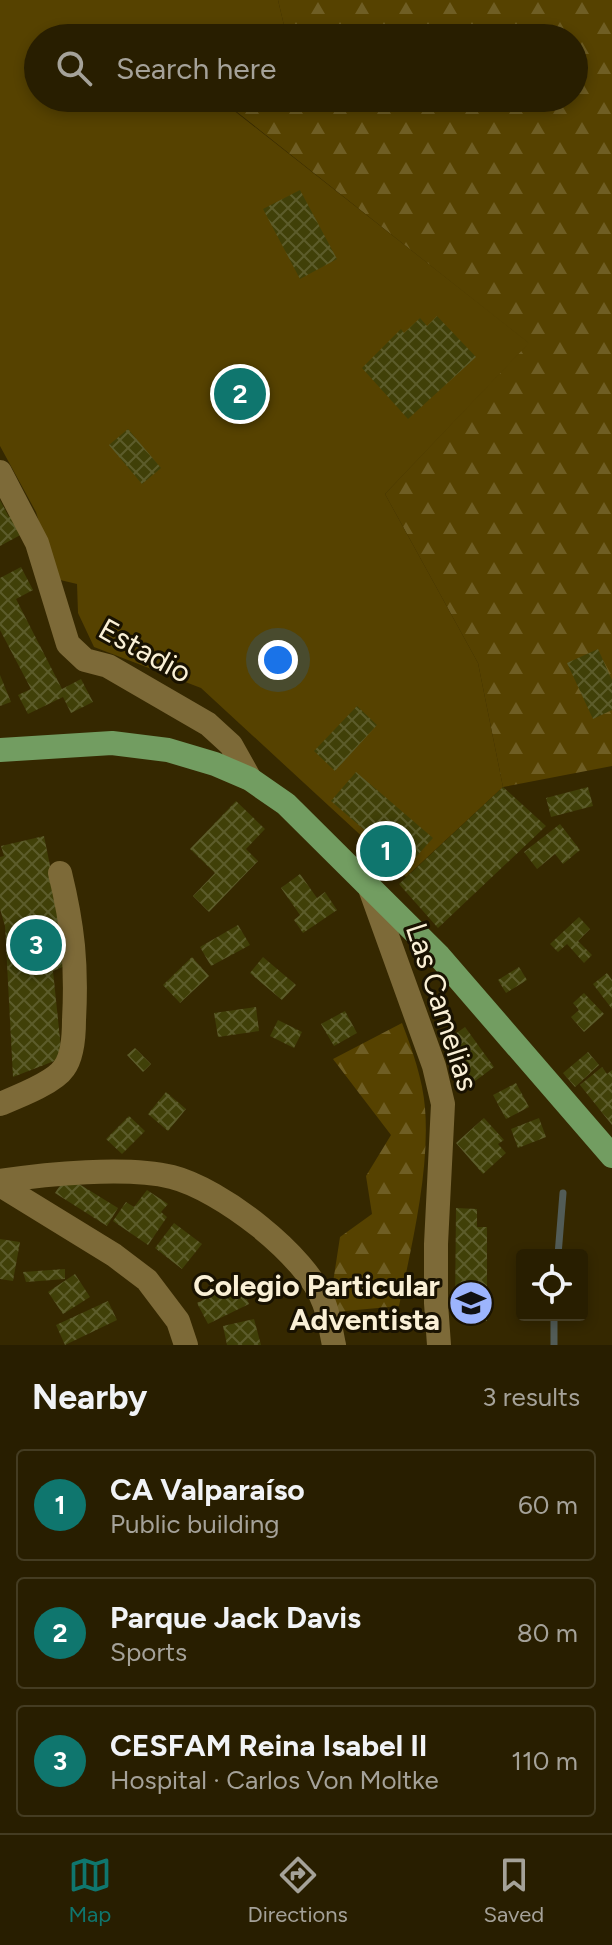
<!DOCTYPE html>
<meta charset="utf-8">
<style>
:root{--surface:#281e00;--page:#342b0f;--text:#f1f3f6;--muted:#a5a299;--line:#443c22;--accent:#0f766e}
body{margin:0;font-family:Figtree,sans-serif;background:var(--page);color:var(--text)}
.controls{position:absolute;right:24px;bottom:24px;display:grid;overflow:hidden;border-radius:8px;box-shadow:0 4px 12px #0003}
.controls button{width:72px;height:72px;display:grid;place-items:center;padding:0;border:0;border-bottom:2px solid var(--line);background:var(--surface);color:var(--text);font:40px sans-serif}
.you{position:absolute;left:278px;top:660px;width:28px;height:28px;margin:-20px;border:6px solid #fff;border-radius:50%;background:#1a73e8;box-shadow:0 0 0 12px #1a73e833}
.badge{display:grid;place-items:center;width:52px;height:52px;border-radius:50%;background:var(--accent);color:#fff;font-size:26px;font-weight:700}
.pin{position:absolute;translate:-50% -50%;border:4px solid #fff;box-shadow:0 2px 8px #0006}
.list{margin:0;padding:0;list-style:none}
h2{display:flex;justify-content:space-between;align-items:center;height:104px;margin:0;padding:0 32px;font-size:34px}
h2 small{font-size:26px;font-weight:400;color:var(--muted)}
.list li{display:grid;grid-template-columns:52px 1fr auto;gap:24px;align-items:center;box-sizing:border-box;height:112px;margin:0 16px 16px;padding:0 16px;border:2px solid var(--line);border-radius:8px}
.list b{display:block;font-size:30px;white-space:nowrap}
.list p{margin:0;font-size:26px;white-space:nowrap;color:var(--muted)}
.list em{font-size:26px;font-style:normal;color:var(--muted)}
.icon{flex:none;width:44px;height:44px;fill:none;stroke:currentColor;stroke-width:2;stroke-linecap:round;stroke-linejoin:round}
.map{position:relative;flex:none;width:612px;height:1345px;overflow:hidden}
.search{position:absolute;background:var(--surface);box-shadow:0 4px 12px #0003;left:24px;right:24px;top:24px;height:88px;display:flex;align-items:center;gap:20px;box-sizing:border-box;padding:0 28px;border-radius:44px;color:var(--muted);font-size:30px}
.sheet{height:488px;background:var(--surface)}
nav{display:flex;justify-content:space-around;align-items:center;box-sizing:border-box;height:112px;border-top:2px solid var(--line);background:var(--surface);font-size:22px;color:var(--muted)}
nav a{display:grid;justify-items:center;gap:4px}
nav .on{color:var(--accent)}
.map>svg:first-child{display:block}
</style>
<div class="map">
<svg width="612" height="1345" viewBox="0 0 612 1345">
<defs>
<pattern id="forest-firs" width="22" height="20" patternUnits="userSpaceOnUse" patternTransform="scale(2)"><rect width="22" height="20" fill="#564200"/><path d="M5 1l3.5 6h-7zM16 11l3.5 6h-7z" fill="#6f5e24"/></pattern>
<pattern id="building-cross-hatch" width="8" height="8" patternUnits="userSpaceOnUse" patternTransform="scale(2)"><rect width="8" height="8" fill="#404008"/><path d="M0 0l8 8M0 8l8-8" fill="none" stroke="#5c5c2b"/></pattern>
</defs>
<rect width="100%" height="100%" fill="#352800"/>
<path fill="url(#forest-firs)" d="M278,0h334v766l-109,21 -25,-124 -93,-169 143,-151 -296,-235 8,-10h334v-60h-287z
M402,1023c10,26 21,57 23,85 5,61 -13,137 -26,198l-64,6 -3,-23 8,-52 32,-23 -6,-38 25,-41 -58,-76z"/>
<path fill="#564200" d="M0,0h278l9,38h-249v60h202l-8,11 297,234 -144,151 93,169 25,124 -97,90 -205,-189 -107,-41 -16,-34 -1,-29 -21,-5 -20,-67 -36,-66z"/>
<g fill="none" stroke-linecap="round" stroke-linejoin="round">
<path stroke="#525c57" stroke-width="7" d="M558,1255l5,-62
M554,1315v30"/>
</g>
<path fill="url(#building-cross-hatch)" d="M300,190l37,69 -37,20 -37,-70z
M437,316l39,41 -68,62 -46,-51 39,-39 3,4 16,-15 7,8z
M128,429l33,39 -19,16 -33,-39z
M0,500l9,17 7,-3 10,18 -26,14z
M21,567l12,23 -17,9 46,90 19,-10 12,23 -22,11 -8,-16 -35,17 -10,-19 13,-6 -31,-59v-52z
M598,649l14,31v30l-19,9 -26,-56z
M0,675l11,27 -11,4z
M357,706l20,19 -42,46 -21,-20z
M356,772l77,66 -26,29 -76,-66z
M503,787l43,39 -108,102 -39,-44z
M588,787l5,19 -42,11 -5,-19z
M236,801l29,28 -19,20 12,12 -49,51 -16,-16 22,-23 -25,-24z
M560,824l20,26 -17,14 -8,-10 -18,15 -13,-17z
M44,836l26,128 -17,7 9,87 -49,19 -8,-151 -5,-17v-52l4,-1 -3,-10z
M300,874l17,24 8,-6 12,18 -34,23 -9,-13 6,-5 -19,-27z
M579,917l11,12 -12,12 14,14 -8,8 -17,-19 -9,8 -8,-8z
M238,925l12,20 -39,21 -11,-19z
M192,957l17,19 -29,27 -17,-18z
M263,957l33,28 -14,15 -32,-27z
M519,967l8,13 -21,13 -8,-13z
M607,973l5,7v29l-19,-25z
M584,993l20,21 -20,18 -13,-15 8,-7 -6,-7z
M256,1007l3,24 -41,6 -4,-24z
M345,1011l12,22 -23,13 -13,-22z
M278,1020l24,12 -8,16 -24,-12z
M465,1027l29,40 -23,17 -30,-40z
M135,1048l16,16 -8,8 -16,-17z
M588,1052l11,13 -24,22 -12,-14z
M602,1067l5,7 5,-4v55l-32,-40z
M516,1083l13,24 -23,12 -13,-24z
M166,1092l20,17 -18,22 -20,-17z
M129,1116l16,15 -23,23 -16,-15z
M484,1118l20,22 -6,4 8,9 -23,21 -27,-31z
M539,1118l7,19 -28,11 -7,-19z
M66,1176l52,32 -11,18 -52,-33z
M147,1190l21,14 -7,8 6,5 -19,28 -35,-24 13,-19 8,5z
M456,1208l21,1v18h10v94h-23v-11h-9z
M174,1223l28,21 -20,25 -27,-21z
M0,1239l20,3 -7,39 -13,-2z
M65,1269v10l-39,3 -3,-10z
M75,1274l15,23 -27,17 -15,-22z
M239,1282l10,22 -41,20 -11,-21z
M108,1301l9,19 -52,25 -9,-20z
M254,1319l7,26h-34l-4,-19z"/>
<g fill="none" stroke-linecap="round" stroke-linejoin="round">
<path stroke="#7d6a38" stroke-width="24" d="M0,472l37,71 31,101 17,16 23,6 100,58 23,21 19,34
M368,883l66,183 9,38 -7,140v59l3,42
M0,1104c17,-7 54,-21 64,-36 9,-12 10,-34 10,-48 3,-55 -1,-94 -14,-147
M0,1181c47,-7 126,-15 172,-4 48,12 135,78 152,126 5,13 7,28 10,42
M0,1185l114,70 33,25 31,41 8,24"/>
<path stroke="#729d61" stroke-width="24" d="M0,750l112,-7 56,7 47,14 35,15 36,25 153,152 173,200"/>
</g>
<defs>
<g id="school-disc" transform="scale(2.3)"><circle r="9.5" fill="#9cb4fd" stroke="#191201"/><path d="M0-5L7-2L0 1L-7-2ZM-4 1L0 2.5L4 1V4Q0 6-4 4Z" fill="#111"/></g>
</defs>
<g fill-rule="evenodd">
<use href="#school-disc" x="471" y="1303"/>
</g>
<g text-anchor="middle" stroke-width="6" stroke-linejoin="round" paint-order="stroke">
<g font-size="30" fill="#faf0d6" stroke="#191201">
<text transform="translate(145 651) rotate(29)" y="10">Estadio</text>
<text transform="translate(442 1007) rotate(72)" y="10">Las Camelias</text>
</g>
<g font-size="30" font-weight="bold" fill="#faf0d6" stroke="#191201" text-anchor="end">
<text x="440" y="1296">Colegio Particular<tspan x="440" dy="34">Adventista</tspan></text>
</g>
</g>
</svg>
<div class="controls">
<button><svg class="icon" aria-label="locate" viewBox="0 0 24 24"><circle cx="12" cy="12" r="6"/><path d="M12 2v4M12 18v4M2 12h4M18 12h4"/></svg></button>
</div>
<div class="you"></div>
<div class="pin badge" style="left:386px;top:851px">1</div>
<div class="pin badge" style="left:240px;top:394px">2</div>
<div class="pin badge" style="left:36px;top:945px">3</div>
<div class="search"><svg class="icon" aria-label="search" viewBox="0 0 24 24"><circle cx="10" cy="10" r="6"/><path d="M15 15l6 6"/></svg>Search here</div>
</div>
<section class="sheet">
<h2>Nearby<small>3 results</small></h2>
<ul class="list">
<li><span class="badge">1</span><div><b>CA Valparaíso</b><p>Public building</p></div><em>60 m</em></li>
<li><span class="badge">2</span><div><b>Parque Jack Davis</b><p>Sports</p></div><em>80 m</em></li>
<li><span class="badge">3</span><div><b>CESFAM Reina Isabel II</b><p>Hospital · Carlos Von Moltke</p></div><em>110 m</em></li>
</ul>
</section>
<nav>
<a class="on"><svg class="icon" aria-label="map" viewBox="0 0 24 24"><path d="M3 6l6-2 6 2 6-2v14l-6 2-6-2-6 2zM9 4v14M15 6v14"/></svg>Map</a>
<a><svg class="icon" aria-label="directions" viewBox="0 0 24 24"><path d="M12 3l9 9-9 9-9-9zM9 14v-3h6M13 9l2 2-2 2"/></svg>Directions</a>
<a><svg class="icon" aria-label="saved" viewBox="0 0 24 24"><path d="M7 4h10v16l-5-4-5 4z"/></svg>Saved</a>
</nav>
